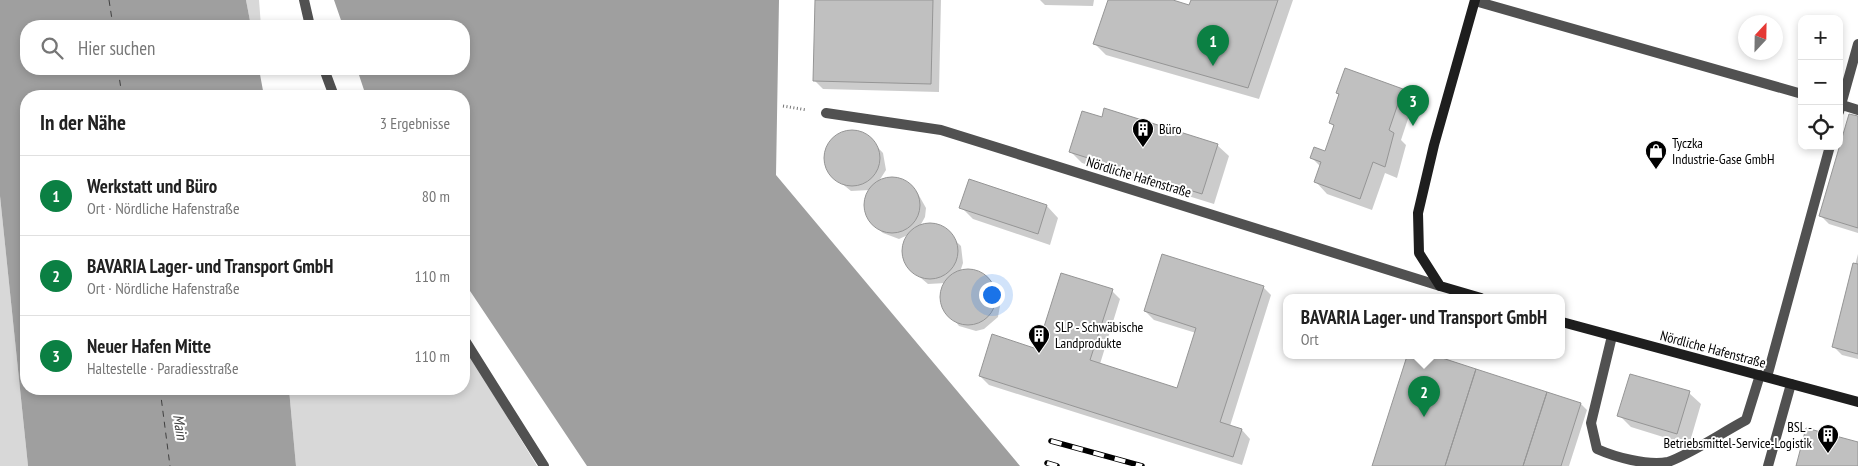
<!DOCTYPE html>
<html lang="de">
<meta charset="utf-8">
<style>
:root{--surface:#fff;--page:#f6f6f6;--text:#222;--muted:#767676;--line:#e0e0e0;--accent:#0b8043}
body{margin:0;font-family:"PT Sans Narrow",sans-serif;background:var(--page);color:var(--text)}
.controls{position:absolute;right:15px;top:15px;display:grid;overflow:hidden;border-radius:10px;box-shadow:0 2px 8px #0003}
.controls button{width:45px;height:45px;display:grid;place-items:center;padding:0;border:0;border-bottom:1px solid var(--line);background:var(--surface);color:var(--text);font:25px sans-serif}
.compass{position:absolute;left:1738px;top:15px;width:45px;height:45px;border-radius:50%;background:var(--surface);box-shadow:0 2px 8px #0003;rotate:22deg}
.you{position:absolute;left:991px;top:294px;width:18px;height:18px;margin:-12px;border:4px solid #fff;border-radius:50%;background:#1a73e8;box-shadow:0 0 0 8px #1a73e833}
.badge{display:grid;place-items:center;width:32px;height:32px;border-radius:50%;background:var(--accent);color:#fff;font-size:16px;font-weight:700}
.pin{position:absolute;translate:-50% -41px;filter:drop-shadow(0 1px 2px #0008)}
.pin::after{content:'';position:absolute;top:26px;width:18px;height:15px;background:inherit;clip-path:polygon(0 0,100% 0,50% 100%)}
.popup{position:absolute;left:1283px;top:294px;width:282px;height:65px;box-sizing:border-box;display:grid;place-content:center;border-radius:10px;background:var(--surface);filter:drop-shadow(0 1px 4px #0005);font-size:16px;white-space:nowrap;color:var(--muted)}
.popup b{font-size:19px;color:var(--text)}
.popup::after{content:'';position:absolute;left:50%;top:100%;margin-left:-10px;border:10px solid transparent;border-top-color:var(--surface)}
.list{margin:0;padding:0;list-style:none}
h2{display:flex;justify-content:space-between;align-items:center;height:65px;margin:0;padding:0 20px;font-size:21px}
h2 small{font-size:16px;font-weight:400;color:var(--muted)}
.list li{display:grid;grid-template-columns:32px 1fr auto;gap:15px;align-items:center;box-sizing:border-box;height:80px;padding:0 20px;border-top:1px solid var(--line)}
.list b{display:block;font-size:19px;white-space:nowrap}
.list p{margin:0;font-size:16px;white-space:nowrap;color:var(--muted)}
.list em{font-size:16px;font-style:normal;color:var(--muted)}
.icon{flex:none;width:28px;height:28px;fill:none;stroke:currentColor;stroke-width:2;stroke-linecap:round;stroke-linejoin:round}
.map{position:relative;flex:none;width:1858px;height:466px;overflow:hidden}
.search{position:absolute;background:var(--surface);box-shadow:0 2px 8px #0003;left:20px;top:20px;width:450px;height:55px;display:flex;align-items:center;gap:12px;box-sizing:border-box;padding:0 18px;border-radius:20px;color:var(--muted);font-size:19px}
.panel{position:absolute;background:var(--surface);box-shadow:0 2px 8px #0003;left:20px;top:90px;width:450px;height:305px;border-radius:20px}
.map>svg:first-child{display:block}
</style>
<div class="map">
<svg width="1858" height="466" viewBox="0 0 1858 466">
<rect width="100%" height="100%" fill="#fff"/>
<path fill="#d8d8d8" d="M246,0h13l2,26h-10z
M0,196l28,270h-28z
M464,346l73,120h-241l-7,-77h175z"/>
<path fill="#9f9f9f" d="M0,0h246l5,26h-225v43h233l5,27h-238v293h263l7,77h-268l-28,-270z
M334,0h445l-3,175 244,291h-433l-123,-184v-186h-98l-9,-27h107v-43h-121z"/>
<path fill="#0003" d="M816,0h125l-2,92 -116,-3 -8,-8z
M1040,0h54l-1,6 -48,-1z
M1111,0h58l20,7 3,-7h101l-34,99 -153,-44 -12,-12z
M1402,90l12,11 -13,39 5,5 -9,33 -12,-5 -13,37 -45,-16 -11,-12 5,-15 -9,-9 13,-5 10,-26 -5,-4 10,-27 -3,-3z
M1858,118v115l-29,-9 -9,-9z
M855,131l9,2 19,20 3,17 -7,11 16,-3 8,2 14,12 9,16 -1,9 -5,9 21,1 20,19 2,17 -3,9 11,-2 8,2 8,5 12,14 2,9 -3,17 -14,12 -8,2 -17,-5 -17,-22 1,-17 3,-4 -18,1 -20,-17 -5,-17 1,-9 6,-7 -11,5 -16,-6 -7,-6 -10,-15 -1,-9 5,-13 -19,1 -21,-17 -5,-17 2,-9 11,-13z
M1217,145l12,11 -15,48 -132,-41 -12,-12z
M970,180l77,26 11,12 -8,27 -77,-26 -12,-12z
M1858,254v105l-16,-4 -9,-9z
M1263,287l8,8 -41,131 12,4 8,9 -8,26 -253,-80 -9,-9 58,-26 74,-59 8,8 -20,65 78,25 18,-56 -42,-13 -9,-9z
M1409,356h23l149,48 6,6 -18,56h-196z
M1689,393l12,11 -12,41 -58,-18 -12,-12z"/>
<g fill="none" stroke-linecap="round" stroke-linejoin="round">
<path stroke="#404040" stroke-width="1" stroke-dasharray="6 5" stroke-linecap="butt" d="M109,0l4,26
M118,69l4,27
M160,389l10,77"/>
</g>
<path fill="#c0c0c0" stroke="#959595" d="M815,0h118l-2,84 -118,-3z
M1108,0h65l16,5 2,-5h87l-30,88 -155,-44z
M1345,68l58,21 -14,41 5,3 -9,34 -12,-5 -13,37 -46,-17 7,-20 -11,-4 4,-11 11,4 9,-26 -5,-2 10,-29 -3,-1z
M1104,108l114,36 -16,50 -133,-42 13,-41 20,6z
M1849,114l9,2v112l-39,-12z
M824 158a28 28 0 1 1 56 0a28 28 0 1 1-56 0Z
M864 205a28 28 0 1 1 56 0a28 28 0 1 1-56 0Z
M969,179l78,26 -9,29 -79,-26z
M902 251a28 28 0 1 1 56 0a28 28 0 1 1-56 0Z
M1162,254l102,32 -44,136 22,7 -9,28 -254,-81 13,-42 45,15 24,-76 52,16 -23,71 87,28 19,-60 -52,-17z
M1853,263l5,1v90l-26,-7z
M940 297a28 28 0 1 1 56 0a28 28 0 1 1-56 0Z
M1407,356h29l40,13 -31,97h-73z
M1476,369l71,23 -24,74h-78z
M1630,374l60,17 -13,43 -60,-18z
M1547,392l34,11 -20,63h-38z
M1806,428l52,14v24h-62z"/>
<g fill="none" stroke-linecap="round" stroke-linejoin="round">
<path stroke="#737373" stroke-width="3" stroke-dasharray="1 2.5" stroke-linecap="butt" d="M783,106l24,4"/>
<path stroke="#515151" stroke-width="10" d="M304,0l6,26
M1475,1l327,93
M324,69l10,27
M1839,104l19,6
M1839,112l19,-68
M1612,336l-21,87 6,26c18,8 50,17 71,13 23,-8 55,-30 78,-42l14,-45
M464,339l80,127
M1767,377l63,-231
M1768,466l23,-82"/>
<path stroke="#515151" stroke-width="10" d="M826,113l115,17 499,156"/>
<path stroke="#1e1e1e" stroke-width="10" d="M1475,0l-41,145 -16,68 1,40 21,33 41,12
M1562,322l296,80"/>
<g stroke="#000" stroke-width="5.5">
<path id="rail" d="M1051,441l91,25
M1047,463l10,3"/>
</g>
<use href="#rail" stroke="#fff" stroke-width="4" stroke-dasharray="11" stroke-linecap="butt"/>
</g>
<defs>
<g id="building-pin" transform="scale(1.125)"><path d="M0 17L-7.5 6A9.5 9.5 0 1 1 7.5 6Z" fill="#000" stroke="#fff"/><path d="M-4-6H4V6H1V3H-1V6H-4ZM-2.5-4.3h1.7v1.8h-1.7ZM.8-4.3h1.7v1.8H.8ZM-2.5-1h1.7V.8h-1.7ZM.8-1h1.7V.8H.8Z" fill="#fff"/></g>
<g id="shop-pin" transform="scale(1.125)"><path d="M0 17L-7.5 6A9.5 9.5 0 1 1 7.5 6Z" fill="#000" stroke="#fff"/><path d="M-5-2.5h2.3a2.7 3.5 0 0 1 5.4 0H5L5.5 6h-11ZM-1.5-2.5h3a1.5 2.3 0 0 0-3 0Z" fill="#fff"/></g>
</defs>
<g fill-rule="evenodd">
<use href="#building-pin" x="1143" y="129"/>
<use href="#shop-pin" x="1656" y="151"/>
<use href="#building-pin" x="1039" y="335"/>
<use href="#building-pin" x="1828" y="435"/>
</g>
<g text-anchor="middle" stroke-width="4" stroke-linejoin="round" paint-order="stroke">
<g font-size="14" fill="#000" stroke="#fff" text-anchor="start">
<text x="1159" y="134">Büro</text>
<text x="1672" y="148">Tyczka<tspan x="1672" dy="16">Industrie-Gase GmbH</tspan></text>
<text x="1055" y="332">SLP - Schwäbische<tspan x="1055" dy="16">Landprodukte</tspan></text>
<text x="1812" y="432" text-anchor="end">BSL -<tspan x="1812" dy="16">Betriebsmittel-Service-Logistik</tspan></text>
</g>
<g font-size="14" fill="#000" stroke="#fff">
<text transform="translate(1139 177) rotate(17)" y="5">Nördliche Hafenstraße</text>
<text transform="translate(1713 349) rotate(15)" y="5">Nördliche Hafenstraße</text>
</g>
<g font-size="15" font-style="italic" fill="#404040" stroke="#fff">
<text transform="translate(180 427) rotate(81)" y="5">Main</text>
</g>
</g>
</svg>
<div class="controls">
<button>+</button>
<button>−</button>
<button><svg class="icon" aria-label="locate" viewBox="0 0 24 24"><circle cx="12" cy="12" r="6"/><path d="M12 2v4M12 18v4M2 12h4M18 12h4"/></svg></button>
</div>
<svg class="compass" viewBox="-18 -18 36 36"><path d="M0-13l5 13h-10z" fill="#e53935"/><path d="M0 13l5-13h-10z" fill="#767676"/></svg>
<div class="you"></div>
<div class="pin badge" style="left:1213px;top:66px">1</div>
<div class="pin badge" style="left:1424px;top:417px">2</div>
<div class="popup"><b>BAVARIA Lager- und Transport GmbH</b>Ort</div>
<div class="pin badge" style="left:1413px;top:126px">3</div>
<div class="search"><svg class="icon" aria-label="search" viewBox="0 0 24 24"><circle cx="10" cy="10" r="6"/><path d="M15 15l6 6"/></svg>Hier suchen</div>
<section class="panel">
<h2>In der Nähe<small>3 Ergebnisse</small></h2>
<ul class="list">
<li><span class="badge">1</span><div><b>Werkstatt und Büro</b><p>Ort · Nördliche Hafenstraße</p></div><em>80 m</em></li>
<li><span class="badge">2</span><div><b>BAVARIA Lager- und Transport GmbH</b><p>Ort · Nördliche Hafenstraße</p></div><em>110 m</em></li>
<li><span class="badge">3</span><div><b>Neuer Hafen Mitte</b><p>Haltestelle · Paradiesstraße</p></div><em>110 m</em></li>
</ul>
</section>
</div>
